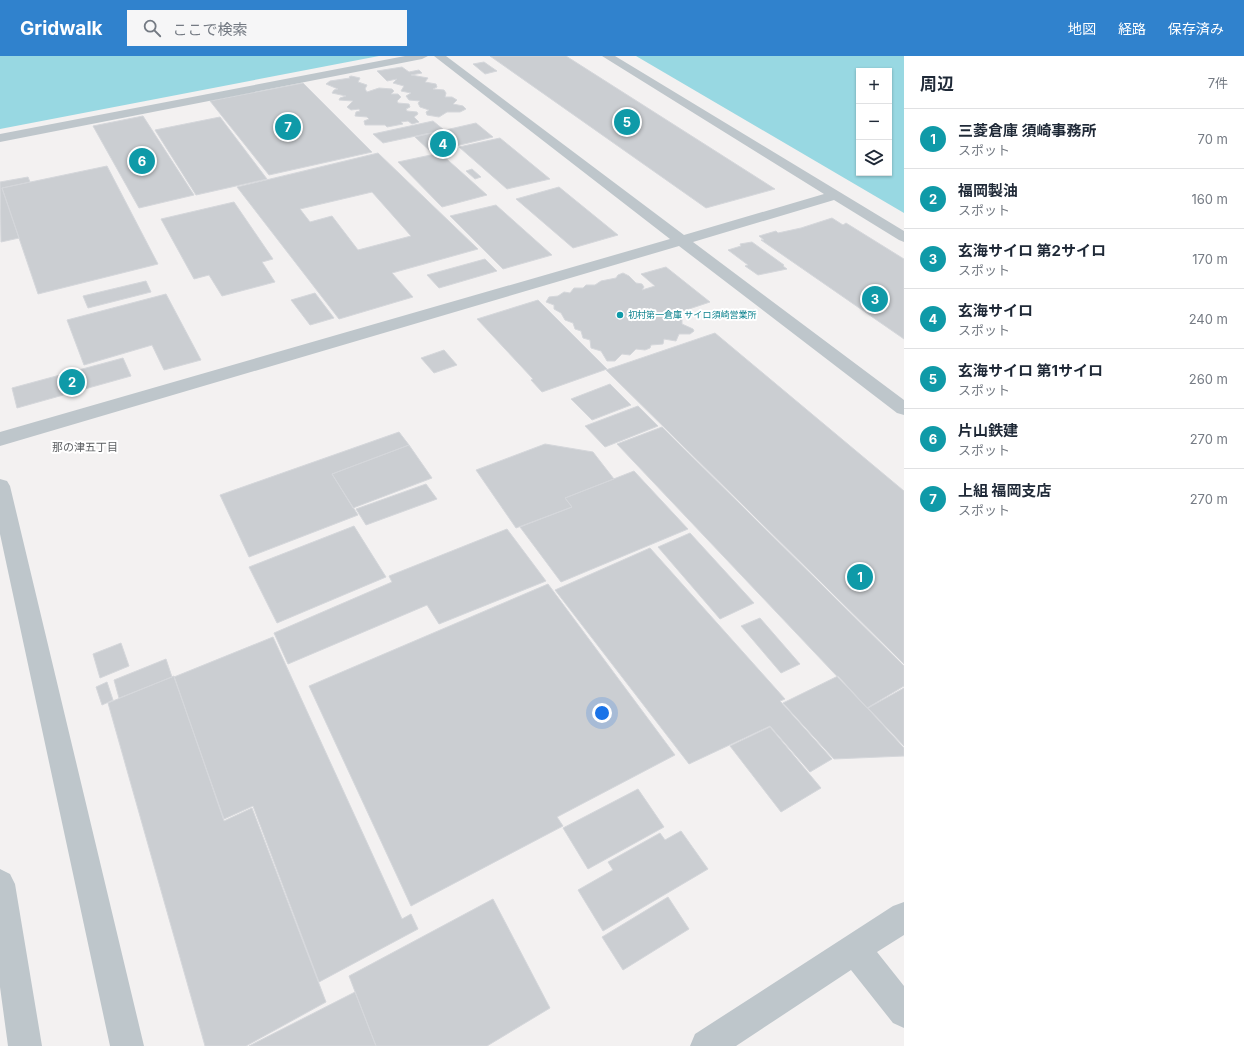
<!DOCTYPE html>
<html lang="ja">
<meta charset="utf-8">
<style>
:root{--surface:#fff;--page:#f6f6f7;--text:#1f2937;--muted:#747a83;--line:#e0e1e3;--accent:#3082cd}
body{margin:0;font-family:Inter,"Noto Sans JP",sans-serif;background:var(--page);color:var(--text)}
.controls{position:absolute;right:12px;top:12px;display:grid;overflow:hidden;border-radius:0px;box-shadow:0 1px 3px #0004}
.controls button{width:36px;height:36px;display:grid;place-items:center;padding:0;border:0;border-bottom:1px solid var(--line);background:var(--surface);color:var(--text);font:20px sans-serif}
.you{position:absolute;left:602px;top:657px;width:14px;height:14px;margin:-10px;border:3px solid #fff;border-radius:50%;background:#1a73e8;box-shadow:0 0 0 6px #1a73e833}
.badge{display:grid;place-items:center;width:26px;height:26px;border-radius:50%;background:var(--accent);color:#fff;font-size:13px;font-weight:700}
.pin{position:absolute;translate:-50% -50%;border:2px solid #fff;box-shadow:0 1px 4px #0006}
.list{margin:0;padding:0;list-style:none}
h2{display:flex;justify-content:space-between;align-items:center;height:52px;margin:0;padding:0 16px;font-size:17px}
h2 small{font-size:13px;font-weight:400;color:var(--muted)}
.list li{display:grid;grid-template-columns:26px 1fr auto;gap:12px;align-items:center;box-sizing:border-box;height:60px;padding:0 16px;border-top:1px solid var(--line)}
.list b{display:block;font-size:15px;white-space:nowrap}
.list p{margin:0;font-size:13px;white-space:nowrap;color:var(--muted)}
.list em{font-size:13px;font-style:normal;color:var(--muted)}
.icon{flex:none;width:22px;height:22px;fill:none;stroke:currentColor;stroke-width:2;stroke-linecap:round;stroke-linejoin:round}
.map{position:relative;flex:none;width:904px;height:990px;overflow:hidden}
header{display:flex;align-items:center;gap:24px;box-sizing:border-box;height:56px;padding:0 20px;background:var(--accent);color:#fff}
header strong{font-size:19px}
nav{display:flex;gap:22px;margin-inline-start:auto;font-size:14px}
.search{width:280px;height:36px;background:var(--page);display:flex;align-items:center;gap:10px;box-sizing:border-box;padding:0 14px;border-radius:0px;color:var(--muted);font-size:15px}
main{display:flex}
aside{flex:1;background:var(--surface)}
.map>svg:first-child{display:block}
</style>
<header>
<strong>Gridwalk</strong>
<div class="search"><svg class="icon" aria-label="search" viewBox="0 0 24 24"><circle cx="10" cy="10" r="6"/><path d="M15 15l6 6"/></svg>ここで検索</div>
<nav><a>地図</a><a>経路</a><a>保存済み</a></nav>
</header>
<main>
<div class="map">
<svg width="904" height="990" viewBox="0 0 904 990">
<rect width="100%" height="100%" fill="#f3f1f1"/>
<path fill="#98d8e2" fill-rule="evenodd" d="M0,0h379l-379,73z
M636,0h268v157zM859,15h30v102h-30z"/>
<path fill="#cbced2" stroke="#d5d7db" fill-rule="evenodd" d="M490,0h76l209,133 -69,19z
M484,6l13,9 -12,3 -12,-10z
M402,11l7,5 10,-2 3,3 -11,2 17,3 -3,4 11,2 1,3 -4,2 11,1 2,3 -1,4h7l5,3 -4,4 10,2 3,3 -6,3h-13l-8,5 -12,-2 -1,-3 3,-2 -9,-3 -2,-4 2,-2 -11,-1 -3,-4 5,-3 -10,-2 3,-5 -11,-3 4,-4 -10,2 -10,-10z
M351,20l9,2 -2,4 9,3 -2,4 2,3 12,-4 13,1 2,2 -3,3h7l3,3 -4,4 1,2 11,1 1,3 -4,2 1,2 10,1 1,2 -4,3 5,5 -7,2 -4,-3 -7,1 2,2 -16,3 -2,-2h-20l-1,-4 5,-2 -2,-2 -12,-1 1,-4 4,-1 -1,-2 -8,1 -4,-3 6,-6 -14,-1 1,-2 6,-2 -14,-3 2,-3 4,-1 -12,-5 4,-3 20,-3 -1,-1z
M303,27l69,69 -103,23 -59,-74z
M143,60l51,79 -55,13 -46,-82z
M220,61l47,62 -71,16 -41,-65z
M433,65l11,9 -61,13 -10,-9z
M476,67l17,14 -62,15 -16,-15z
M500,82l50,41 -43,10 -48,-42z
M378,97l100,96 -86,24 21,24 -74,22 -102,-132zM372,136l39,44 -53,14 -26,-34 -22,6 -10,-13z
M440,97l47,42 -45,12 -44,-45z
M107,110l51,98 -120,30 -36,-106z
M472,113l9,8 -6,2 -9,-8z
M28,121l2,5 -28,6 17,50 -18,4 -1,-60z
M559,131l59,48 -45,13 -57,-49z
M234,146l39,57 -11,3 13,20 -53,14 -13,-21 -15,4 -33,-60z
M496,149l56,50 -49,14 -53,-53z
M832,162l11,7 3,-2 58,36v80l-143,-99h3l-5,-4 17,-5 2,2 23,-5z
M752,186l32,23 -1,1 4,3 -29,6 -13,-9 3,-1 -20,-15 13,-4 -1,-2z
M485,203l12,12 -58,17 -12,-13z
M666,211l44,35 -36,12 8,4v6l11,5 1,2 -4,3h-11l-3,7 -12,-2 -1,5 -12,1 -1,3 -5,2 -9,-1 -6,6 -8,-1 -7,7h-8l-6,-10 -10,-3 -1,-8 -7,-2 -2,-7 -6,-2 -2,-6 -8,-3 -4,-7 -7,-4v-4l-8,-3 3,-5 9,-1 6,-4 6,1 4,-5h9l3,-3h9l6,-4 15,-3 2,-3 5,-2 6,3 7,7 6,1 2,3 -2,3 13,-4 -14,-12z
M146,225l5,11 -63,16 -5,-12z
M315,237l19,25 -24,7 -19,-25z
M166,238l35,66 -37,10 -12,-25 -68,20 -17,-45z
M538,244l69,69 -65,23 -11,-12 2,-1 -56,-60z
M715,277l189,158v173l-298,-294z
M444,294l13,15 -23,8 -13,-15z
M123,302l8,18 -114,32 -5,-20z
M610,328l21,21 -39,15 -21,-21z
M638,350l20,20 -53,21 -20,-21z
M662,371l242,239v20l-37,22 -250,-264z
M399,376l10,13 -77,29 26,41 -109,42 -29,-62z
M545,388l48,8 21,27 -49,19 7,9 -56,21 -40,-58z
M409,389l23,33 -79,30 -21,-34z
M634,415l54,58 -127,53 -41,-55 52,-20 -7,-9z
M426,428l11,15 -71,26 -10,-16z
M354,470l32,51 -109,46 -28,-56z
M507,473l39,52 -107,43 -12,-19 -139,59 -14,-31 118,-51 -3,-6z
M690,477l64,70 -34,16 -62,-72z
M650,492l135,151 -5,2 52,58 -22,13 -40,-46 -81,38 -134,-174z
M548,528l127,171 -118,62 6,9 -152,80 -102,-220z
M760,562l40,46 -19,9 -40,-47z
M273,581l129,282 9,-5 7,15 -99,53 -66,-176 -29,13 -50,-142z
M121,587l8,23 -29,12 -7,-24z
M166,603l6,18 -53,21 -5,-18z
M174,620l50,145 28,-13 74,194 -80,44h-41l-97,-343z
M838,620l66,72v8l-70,3 -51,-56z
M107,626l6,18 -11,5 -6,-18z
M904,632v58l-36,-38z
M770,671l51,61 -40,24 -51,-66z
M638,733l26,38 -76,42 -25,-41z
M681,775l27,38 -105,62 -25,-41 35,-20 -5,-8 52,-29 5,7z
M668,841l21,32 -66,41 -21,-33z
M493,843l57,109 -63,38h-111l-27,-70z
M355,936l21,54h-127z"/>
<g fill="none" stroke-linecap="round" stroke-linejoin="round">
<path fill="#bec6cb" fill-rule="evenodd" d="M405,0h23l-6,3 -422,83v-8z
M434,0h12l238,179 140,-41 -222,-138h13l289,175v11l-5,-2 -65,-40 -141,42 211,158v15l-7,-2 -218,-167 -679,200v-14l670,-193z
M0,423l7,2 3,5 134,560h-34l-110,-512z
M0,813l10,5 5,10 27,162h-34l-8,-59z
M904,846v33l-27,17 27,34v42l-11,-5 -42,-53 -115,76h-46l5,-12 198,-128z"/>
</g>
<circle fill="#0f9aa8" stroke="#fff" stroke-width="1.5" cx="620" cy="259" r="4"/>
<g text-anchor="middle" stroke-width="4" stroke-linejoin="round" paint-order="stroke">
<g font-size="9" fill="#0d838f" stroke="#fff" text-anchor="start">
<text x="628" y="262">初村第一倉庫 サイロ須崎営業所</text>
</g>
<g font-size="11" fill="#5e6164" stroke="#fff">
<text x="85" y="395">那の津五丁目</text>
</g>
</g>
</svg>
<div class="controls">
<button>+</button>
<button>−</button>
<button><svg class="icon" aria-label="layers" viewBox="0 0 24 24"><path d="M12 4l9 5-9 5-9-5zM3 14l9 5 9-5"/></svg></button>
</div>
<div class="you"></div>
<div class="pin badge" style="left:860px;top:521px;background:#0f9aa8">1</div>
<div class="pin badge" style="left:72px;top:326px;background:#0f9aa8">2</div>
<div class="pin badge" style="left:875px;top:243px;background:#0f9aa8">3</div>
<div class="pin badge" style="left:443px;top:88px;background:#0f9aa8">4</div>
<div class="pin badge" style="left:627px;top:66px;background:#0f9aa8">5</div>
<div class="pin badge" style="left:142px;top:105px;background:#0f9aa8">6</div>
<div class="pin badge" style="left:288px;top:71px;background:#0f9aa8">7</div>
</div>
<aside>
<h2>周辺<small>7件</small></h2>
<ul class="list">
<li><span class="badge" style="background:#0f9aa8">1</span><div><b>三菱倉庫 須崎事務所</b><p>スポット</p></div><em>70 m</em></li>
<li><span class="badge" style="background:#0f9aa8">2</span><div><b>福岡製油</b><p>スポット</p></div><em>160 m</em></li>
<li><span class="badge" style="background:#0f9aa8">3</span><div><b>玄海サイロ 第2サイロ</b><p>スポット</p></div><em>170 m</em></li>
<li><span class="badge" style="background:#0f9aa8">4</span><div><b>玄海サイロ</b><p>スポット</p></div><em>240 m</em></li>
<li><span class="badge" style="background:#0f9aa8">5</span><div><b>玄海サイロ 第1サイロ</b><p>スポット</p></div><em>260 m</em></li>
<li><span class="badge" style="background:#0f9aa8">6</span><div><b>片山鉄建</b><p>スポット</p></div><em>270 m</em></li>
<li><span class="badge" style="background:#0f9aa8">7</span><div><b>上組 福岡支店</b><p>スポット</p></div><em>270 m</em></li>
</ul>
</aside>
</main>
